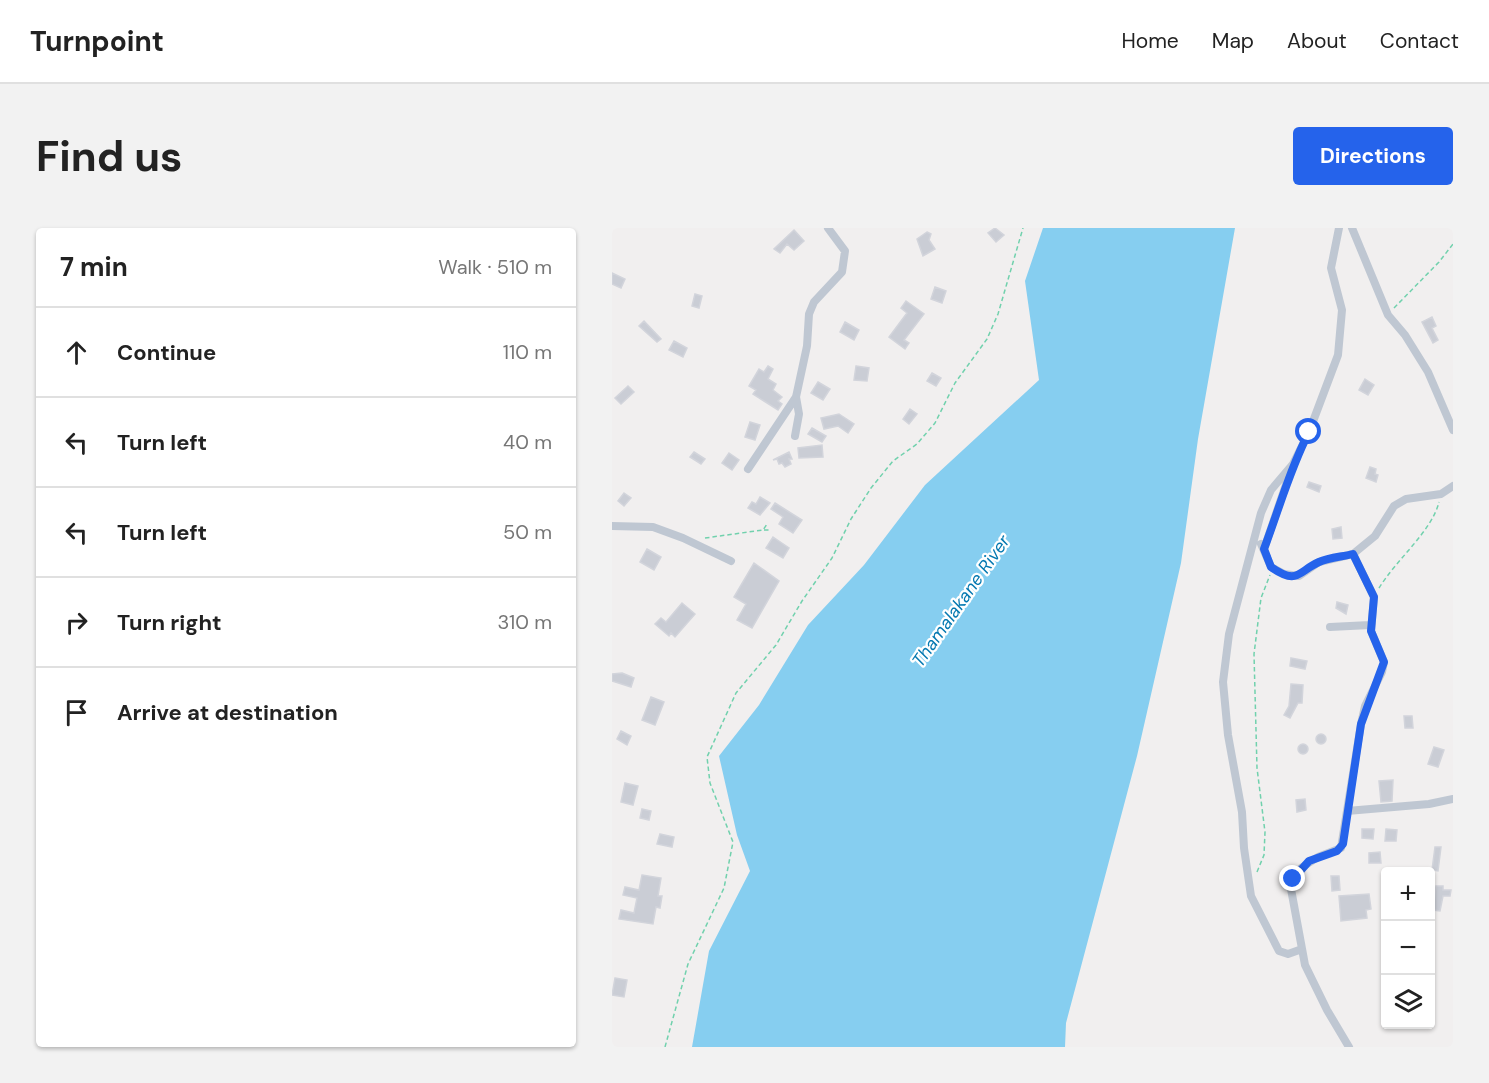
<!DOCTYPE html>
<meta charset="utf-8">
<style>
:root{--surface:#fff;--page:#f2f2f2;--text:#222;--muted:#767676;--line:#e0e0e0;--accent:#2563eb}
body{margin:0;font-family:"DM Sans",sans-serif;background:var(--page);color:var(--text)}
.controls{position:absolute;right:18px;bottom:18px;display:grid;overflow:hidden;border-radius:6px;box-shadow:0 2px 4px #0004}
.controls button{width:54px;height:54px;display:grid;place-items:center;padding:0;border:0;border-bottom:2px solid var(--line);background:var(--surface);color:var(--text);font:30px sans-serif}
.stop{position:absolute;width:18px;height:18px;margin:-14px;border:4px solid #2563eb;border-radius:50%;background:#fff}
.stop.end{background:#2563eb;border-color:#fff;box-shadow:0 2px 6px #0008}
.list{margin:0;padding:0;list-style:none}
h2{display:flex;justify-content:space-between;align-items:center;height:78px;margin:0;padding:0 24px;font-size:26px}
h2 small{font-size:20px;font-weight:400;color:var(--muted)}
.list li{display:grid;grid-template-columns:39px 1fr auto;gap:18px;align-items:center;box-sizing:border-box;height:90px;padding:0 24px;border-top:2px solid var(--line)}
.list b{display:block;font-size:22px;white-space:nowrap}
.list em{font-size:20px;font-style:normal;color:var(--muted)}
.icon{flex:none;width:33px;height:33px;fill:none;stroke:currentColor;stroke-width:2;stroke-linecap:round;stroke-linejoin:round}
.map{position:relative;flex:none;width:841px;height:819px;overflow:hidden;border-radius:6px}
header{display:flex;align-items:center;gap:36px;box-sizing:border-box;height:84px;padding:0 30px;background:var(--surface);border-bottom:2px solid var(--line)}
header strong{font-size:28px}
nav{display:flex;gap:33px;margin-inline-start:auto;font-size:21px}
.intro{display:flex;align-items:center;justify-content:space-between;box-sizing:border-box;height:144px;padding:0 36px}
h1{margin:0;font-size:42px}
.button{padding:15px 27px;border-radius:6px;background:var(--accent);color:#fff;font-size:21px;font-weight:700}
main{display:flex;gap:36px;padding:0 36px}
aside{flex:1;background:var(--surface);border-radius:6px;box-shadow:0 2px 4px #0004}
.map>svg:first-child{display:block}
</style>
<header>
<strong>Turnpoint</strong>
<nav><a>Home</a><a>Map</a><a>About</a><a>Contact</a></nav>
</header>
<div class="intro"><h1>Find us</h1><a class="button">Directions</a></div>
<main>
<aside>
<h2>7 min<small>Walk · 510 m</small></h2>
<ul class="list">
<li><svg class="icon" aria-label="ahead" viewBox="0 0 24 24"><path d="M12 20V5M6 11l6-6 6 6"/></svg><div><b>Continue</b></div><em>110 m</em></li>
<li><svg class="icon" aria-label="left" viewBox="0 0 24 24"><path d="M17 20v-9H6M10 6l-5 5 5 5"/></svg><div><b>Turn left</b></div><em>40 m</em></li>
<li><svg class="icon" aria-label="left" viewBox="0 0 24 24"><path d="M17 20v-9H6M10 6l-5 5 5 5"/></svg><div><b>Turn left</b></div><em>50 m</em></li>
<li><svg class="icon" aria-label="right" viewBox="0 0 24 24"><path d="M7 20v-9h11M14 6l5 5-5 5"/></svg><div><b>Turn right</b></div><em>310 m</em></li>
<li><svg class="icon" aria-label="arrive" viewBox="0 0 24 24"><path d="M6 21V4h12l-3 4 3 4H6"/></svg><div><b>Arrive at destination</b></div></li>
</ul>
</aside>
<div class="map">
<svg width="841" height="819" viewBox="0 0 841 819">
<rect width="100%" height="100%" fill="#f1efef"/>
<path fill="#86cef0" d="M431,0h192l-37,211 -17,124 -44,193 -71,267 -1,24h-373l17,-96 41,-80 -13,-36 -18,-79 40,-51 49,-80 56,-60 61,-80 114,-105 -14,-99z"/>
<path fill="#cacdd5" stroke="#d2d4db" stroke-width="1.5" d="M383,0l9,7 -8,7 -8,-9z
M182,2l10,11 -10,9 -7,-6 -7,9 -6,-4z
M315,4l4,2 -2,6 6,9 -12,7 -6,-17z
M0,45l13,6 -4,9 -9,-4z
M323,59l11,4 -4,12 -11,-4z
M83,66l7,2 -3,12 -7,-2z
M294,73l18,13 -20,26 5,3 -4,6 -16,-12 18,-24 -6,-5z
M820,89l4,9 -4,2 6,12 -5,3 -11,-21z
M32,93l17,18 -4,3 -18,-16z
M233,94l14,8 -5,10 -14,-8z
M62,113l13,7 -4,9 -14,-7z
M156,138l5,3 -5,10 8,5 -3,6 9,7 -4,4 4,3 -4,6 -25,-16 3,-4 -7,-4 10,-17 5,3z
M244,138l13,2 -2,13 -13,-1z
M320,145l9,5 -5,8 -9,-5z
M753,151l9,6 -6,10 -9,-5z
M206,154l12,7 -7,11 -12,-7z
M16,158l6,6 -13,12 -6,-6z
M298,181l7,5 -8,10 -6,-5z
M227,186l15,10 -6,9 -10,-7 -14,3 -3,-11z
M138,194l10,3 -5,15 -10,-3z
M200,200l14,8 -4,6 -14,-8z
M210,217l1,12 -24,1 -1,-10z
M82,224l11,7 -4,5 -11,-7z
M177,224l3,7h-3l2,5 -6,3 -3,-4 -3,1 -2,-5 -4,1z
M117,225l10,7 -7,10 -10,-7z
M758,239l6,2 -1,5 3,1 -2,7 -10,-4z
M697,254l12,4 -2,6 -12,-5z
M12,265l7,5 -7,8 -6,-5z
M148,269l10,6 -10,12 -12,-7 4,-6 4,2z
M163,275l27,17 -9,13 -14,-9 4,-7 -12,-8z
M729,299l1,11 -9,1 -1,-10z
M161,309l16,11 -6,10 -17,-10z
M35,321l14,8 -7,13 -14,-8z
M142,335l25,18 -27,47 -15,-8 9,-16 -12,-7z
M725,374l11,3 -2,9 -10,-6z
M70,375l13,11 -20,23 -4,-4 -2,3 -14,-12 6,-6 5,4z
M679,430l16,3 -2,8 -15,-3z
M10,445l12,5 -3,9 -19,-6v-7z
M679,456l12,1 -1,18h-4l-8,15 -6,-3 5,-9z
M39,469l13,5 -9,23 -13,-5z
M792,488h8l1,12h-8z
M9,503l10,5 -4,9 -10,-6z
M704 511a5 5 0 1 1 10 0a5 5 0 1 1-10 0Z
M686 521a5 5 0 1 1 10 0a5 5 0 1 1-10 0Z
M822,519l10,3 -6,17 -10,-3z
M781,552l-1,21 -11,1 -2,-21z
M13,555l13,3 -5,19 -12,-3z
M693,571l1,11 -9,2 -1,-12z
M30,581l9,2 -2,9 -9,-2z
M750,601h12l-1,10 -11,-1z
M774,601l11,1 -1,11h-11z
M48,606l14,3 -2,10 -15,-3z
M823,619h6l-3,24 -6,-1z
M768,624l1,11h-12v-10z
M30,647l19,3 -3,18h4l-2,12 -4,-1 -3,17 -34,-5 2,-9 13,3 3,-15 -14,-3 2,-8 14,3z
M719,648h8l1,14 -8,1z
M824,658h7v4h8l-1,6h-7l-3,15 -7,-1z
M757,666l2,15 -5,1 1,8 -26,3 -2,-25z
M3,750l12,2 -3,17 -12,-2z"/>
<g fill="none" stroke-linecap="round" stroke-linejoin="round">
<path stroke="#71d1ad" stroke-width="1.5" stroke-dasharray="4.5 3" stroke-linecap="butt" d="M782,80l45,-46 14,-18
M152,302h7
M93,310l58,-8 4,-6
M767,360c17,-28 53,-57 60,-86
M645,644l7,-17 1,-23 -8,-64 -3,-114 7,-56 9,-23
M53,819l23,-83 36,-76 9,-46 -23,-59 -3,-26 29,-64 40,-48 26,-44 30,-43 19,-39 20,-31 22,-27 24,-17 18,-21 20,-40 32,-44 11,-25 25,-86"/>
<path stroke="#bfc7d2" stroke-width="8" d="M740,0l36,87 17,20 23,37 25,58
M183,208l4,-22 -3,-17
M681,236l-22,26 -10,23 -32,121 -6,48 5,53 14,77 2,36 7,48 28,55 9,3 14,-5
M136,241l48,-72 11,-51 2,-32 5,-12 28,-30 3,-21 -17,-23
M0,298l41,1 30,11 48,23
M649,316l10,23 13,7 15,2 20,-14 34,-8 22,-18 19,-30 12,-7 35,-5 12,-8
M652,321l29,-85 16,-32 29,-77 4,-45 -11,-42 8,-40
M718,399l40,-2
M735,583l82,-7 24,-5
M737,819l-22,-37 -22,-45 -14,-76 10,-21 17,-11 23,-9 20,-124 4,-18 17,-34 2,-10 -13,-31 3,-34 -21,-43"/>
</g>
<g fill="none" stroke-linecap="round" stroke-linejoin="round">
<path stroke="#2563eb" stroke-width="8" d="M681,651l16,-18 28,-10 6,-7 18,-120 23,-62 -13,-31 3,-34 -21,-43c-11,3 -23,3 -34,8 -21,9 -21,24 -48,5l-7,-18c15,-40 26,-80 45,-117"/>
</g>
<g text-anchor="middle" stroke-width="4.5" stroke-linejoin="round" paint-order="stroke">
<g font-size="18" font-style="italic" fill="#0579b1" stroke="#fff">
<text transform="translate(349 373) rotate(-55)" y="6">Thamalakane River</text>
</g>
</g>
</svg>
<div class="controls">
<button>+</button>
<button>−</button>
<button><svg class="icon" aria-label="layers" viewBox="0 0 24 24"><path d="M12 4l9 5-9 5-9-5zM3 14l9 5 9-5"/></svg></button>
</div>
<div class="stop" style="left:697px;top:204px"></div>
<div class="stop end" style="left:681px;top:651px"></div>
</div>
</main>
